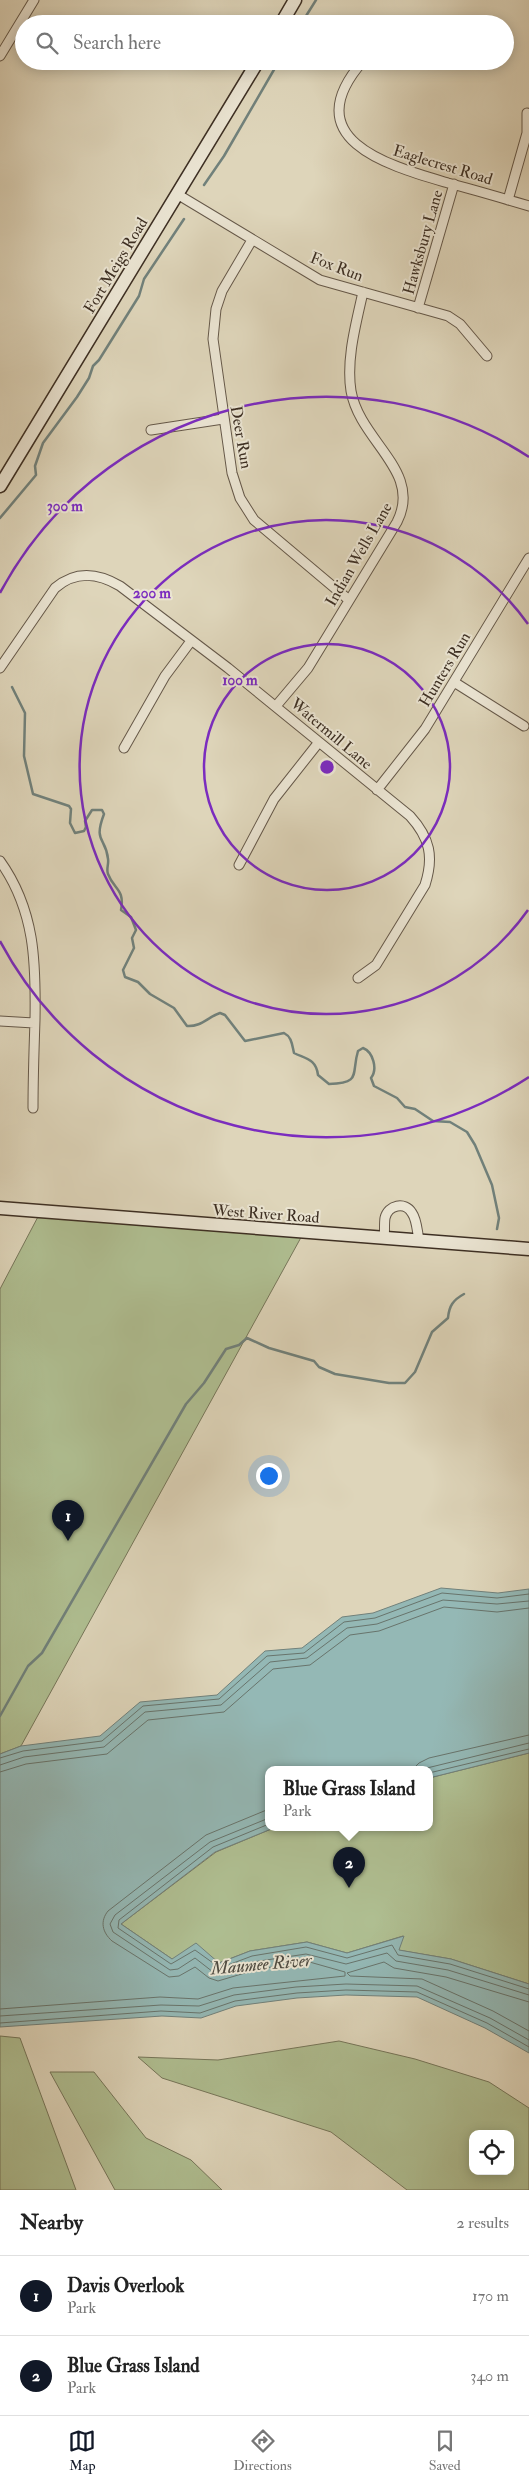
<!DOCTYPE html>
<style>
:root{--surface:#fff;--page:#f6f6f6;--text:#222;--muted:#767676;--line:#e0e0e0;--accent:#111827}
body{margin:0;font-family:"IM FELL Double Pica",serif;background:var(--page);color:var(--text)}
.controls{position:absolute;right:15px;bottom:15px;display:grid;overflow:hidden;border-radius:10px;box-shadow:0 2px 12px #0003}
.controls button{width:45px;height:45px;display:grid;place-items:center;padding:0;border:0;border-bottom:1px solid var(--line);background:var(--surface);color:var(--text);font:25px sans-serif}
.you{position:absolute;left:268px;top:1475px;width:18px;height:18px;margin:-12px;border:4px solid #fff;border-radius:50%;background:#1a73e8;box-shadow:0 0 0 8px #1a73e833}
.badge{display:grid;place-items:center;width:32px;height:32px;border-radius:50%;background:var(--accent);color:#fff;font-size:16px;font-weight:700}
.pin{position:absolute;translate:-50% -41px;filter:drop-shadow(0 1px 2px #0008)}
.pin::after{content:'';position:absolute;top:26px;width:18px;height:15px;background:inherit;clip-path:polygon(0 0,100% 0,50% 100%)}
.popup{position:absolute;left:265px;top:1766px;width:168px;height:65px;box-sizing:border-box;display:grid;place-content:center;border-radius:10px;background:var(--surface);filter:drop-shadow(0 1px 4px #0005);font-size:16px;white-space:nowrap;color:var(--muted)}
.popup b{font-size:19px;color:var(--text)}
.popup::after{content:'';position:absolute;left:50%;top:100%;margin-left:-10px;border:10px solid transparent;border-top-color:var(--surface)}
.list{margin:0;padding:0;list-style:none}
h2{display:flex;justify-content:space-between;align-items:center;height:65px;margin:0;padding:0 20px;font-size:21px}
h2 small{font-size:16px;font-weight:400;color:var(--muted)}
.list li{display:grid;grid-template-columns:32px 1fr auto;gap:15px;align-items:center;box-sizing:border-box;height:80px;padding:0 20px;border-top:1px solid var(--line)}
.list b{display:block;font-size:19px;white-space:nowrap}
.list p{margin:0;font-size:16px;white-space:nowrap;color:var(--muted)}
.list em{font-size:16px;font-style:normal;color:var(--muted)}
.icon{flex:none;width:28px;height:28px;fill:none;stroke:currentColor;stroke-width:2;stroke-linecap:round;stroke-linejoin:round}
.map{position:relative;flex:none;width:529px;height:2190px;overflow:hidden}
.search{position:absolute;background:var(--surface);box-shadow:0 2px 12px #0003;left:15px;right:15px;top:15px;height:55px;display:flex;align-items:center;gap:12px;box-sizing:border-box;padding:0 18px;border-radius:28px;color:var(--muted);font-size:19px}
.sheet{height:225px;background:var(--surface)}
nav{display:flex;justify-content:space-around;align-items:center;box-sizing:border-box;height:70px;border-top:1px solid var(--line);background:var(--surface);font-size:14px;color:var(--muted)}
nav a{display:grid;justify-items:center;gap:2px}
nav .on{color:var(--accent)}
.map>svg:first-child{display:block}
</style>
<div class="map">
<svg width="529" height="2190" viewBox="0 0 529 2190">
<rect width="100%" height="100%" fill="#ded5ba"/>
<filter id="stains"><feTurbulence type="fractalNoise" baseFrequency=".004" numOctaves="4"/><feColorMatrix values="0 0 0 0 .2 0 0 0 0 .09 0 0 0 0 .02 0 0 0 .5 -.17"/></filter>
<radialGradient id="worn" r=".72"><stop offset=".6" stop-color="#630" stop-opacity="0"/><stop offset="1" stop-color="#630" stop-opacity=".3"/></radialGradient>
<path fill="#afbe91" stroke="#76765a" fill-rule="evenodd" d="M41,1211l263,21 -283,514 -21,8v-465z
M529,1753v231l-78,-25 -53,-9 5,-14 -56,17 -40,-11 -57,9 -31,12 -47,-4 -51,-35 95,-72 60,-25h153v-49z
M0,2036l20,2 56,152h-76z
M339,2041l76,18 74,23 40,26v82h-122l-76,-58 -169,-54 -24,-21 80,3zM473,2134h37v37h-37z
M50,2072h44l52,66 45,22 31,30h-107z"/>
<path fill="#94b8b5" stroke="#71817b" d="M441,1588l57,5 31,-4v164l-100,25v-9h-160v58h7l-61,25 -94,72 51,35 24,-16 23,20 31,-12 57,-9 40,11 57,-17 -5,14 52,9 78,25v69l-44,-25 -68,-31 -71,-2 -49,3 -61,8 -35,12 -39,-2 -162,11v-273l21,-8 79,-10 40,-34 77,-7 48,-44 37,-3 40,-31 31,-4z"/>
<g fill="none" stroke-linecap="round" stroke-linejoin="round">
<path stroke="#68746c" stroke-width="1" d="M0,1758l23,-7 79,-10 41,-35 76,-7 48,-43 37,-3 40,-31 31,-4 67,-25 55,5 32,-4
M0,1765l24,-8 80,-10 41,-35 76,-7 49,-43 37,-4 40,-30 30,-4 66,-24 54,4 32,-3
M413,1769l6,-6 10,-5 100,-23
M423,1769l106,-26
M0,1772l26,-8 81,-10 41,-34 76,-8 49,-43 37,-4 40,-30 29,-4 65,-24 53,5 32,-4
M429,1773l100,-24
M269,1818l-59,24 -95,73 -5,9 3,8 57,38 8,-1 17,-11 18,14 7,2 33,-12 53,-8 40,10 41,-11 9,8 52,9 81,25
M269,1824l-56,23 -94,73 -1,8 53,36 24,-14 25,18 32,-12 54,-9 41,11 45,-13 6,10 52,9 79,25
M529,2002l-83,-25 -52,-9 -10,-6 -37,11 3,3 72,3 71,32 36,20
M0,2009l160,-12 38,2 35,-11 112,-12v-4l-39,-11 -51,9 -37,11 -9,-3 -14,-11 -16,9 -10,1 -57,-36c-10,-9 -12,-20 -4,-30l98,-76 63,-26
M0,2016l161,-11 38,1 35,-11 62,-8 50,-3 71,2 73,32 39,22
M0,2023l161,-12 39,2 35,-12 62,-8 49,-3 71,2 70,31 42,24"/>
<path stroke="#71817b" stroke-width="2.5" d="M301,24l15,-24
M204,185l20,-29 55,-95
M0,518l36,-43 -1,-9 8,-23 34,-46 12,-19 4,-12 6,-6 40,-64 5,-17 40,-60
M12,687l13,26 -1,43 9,38 36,12 2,3 -1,14 5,10 9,-2 2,-4 -1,-6 7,-11h10l2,4c-11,29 2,23 4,45 1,5 -2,10 0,15 6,16 17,15 13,36l10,7 5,13 -4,8 2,10 -11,22 2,7 13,5 12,12 24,14 13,18c14,1 21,-9 33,-13l5,2 20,26 39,-8c8,4 8,12 10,20 12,6 22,6 24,22l11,9c33,-1 22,-10 29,-33l5,-3c10,4 15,21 8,30l3,8 23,12 8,9 10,2 18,12 17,1 17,10 8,13 17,40 7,33 -2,11
M0,1716l28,-50 14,-13 144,-249 18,-21 22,-34 13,-4 8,-7 22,10 45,13 5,6 16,7 54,9h16l10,-11 17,-40 16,-14c1,-12 5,-18 16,-24"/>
<g stroke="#655849" stroke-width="11">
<path id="street" d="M0,56l34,-56
M363,61c-69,79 27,105 85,122 27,7 54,15 81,23
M177,194l143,86 128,36 12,8 27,32
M508,200l19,-67v-20
M252,240l-30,51 -6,18 -3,30 19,134 8,25 14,22 95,80
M418,308l36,-124
M151,430l72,-11
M0,668l55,-80c21,-18 43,-15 65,-2l108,82 182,148c20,22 24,41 15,69l-49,80 -18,13
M454,682l70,44
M276,706l32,-38 89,-146c26,-51 -37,-80 -46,-131 -5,-32 5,-67 12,-99
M124,748l41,-72 26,-35
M377,790l48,-61 104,-171
M0,861c35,49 36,101 35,159 -1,29 -2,59 -2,88
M239,865l35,-66 45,-57
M0,1021l34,2
M384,1238c1,-6 0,-14 1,-20 3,-13 20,-17 27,-5 5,7 5,18 7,27"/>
</g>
<g stroke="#3d2f23" stroke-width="15">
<path id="secondary" d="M281,24l14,-24
M0,486l258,-425
M0,1208l529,41"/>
</g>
<use href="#street" stroke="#eae4d2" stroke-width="9"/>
<use href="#secondary" stroke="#eae4d2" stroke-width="12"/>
</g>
<g fill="none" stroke="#7b2cbf" stroke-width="2.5">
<circle cx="327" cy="767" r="123"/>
<path d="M528 910A247 247 0 1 1 528 624"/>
<path d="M529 1077A370 370 0 0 1 0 941M0 593A370 370 0 0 1 529 457"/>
</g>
<g text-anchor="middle" stroke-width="4" stroke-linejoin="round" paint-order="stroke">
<g font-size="16" fill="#3d2f23" stroke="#eae4d2">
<text transform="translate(443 164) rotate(17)" y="6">Eaglecrest Road</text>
<text transform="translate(422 242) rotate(-74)" y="6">Hawksbury Lane</text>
<text transform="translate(115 265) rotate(-59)" y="6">Fort Meigs Road</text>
<text transform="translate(337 266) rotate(21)" y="6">Fox Run</text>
<text transform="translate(242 437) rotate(80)" y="6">Deer Run</text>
<text transform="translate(358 554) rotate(-60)" y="6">Indian Wells Lane</text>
<text transform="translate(444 669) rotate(-59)" y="6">Hunters Run</text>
<text transform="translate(332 733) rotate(40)" y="6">Watermill Lane</text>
<text transform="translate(266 1213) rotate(4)" y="6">West River Road</text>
</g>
<g font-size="18" font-style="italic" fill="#4e4a40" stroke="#eae4d2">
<text transform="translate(261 1964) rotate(-5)" y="6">Maumee River</text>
</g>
</g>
<circle cx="327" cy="767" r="8" fill="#7b2cbf" stroke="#eae4d2" stroke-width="2.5"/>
<g font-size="15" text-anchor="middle" font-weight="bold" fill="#7b2cbf" stroke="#eae4d2" stroke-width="4" stroke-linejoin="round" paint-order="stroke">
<text x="65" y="511">300 m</text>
<text x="152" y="598">200 m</text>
<text x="240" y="685">100 m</text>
</g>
<rect width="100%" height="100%" filter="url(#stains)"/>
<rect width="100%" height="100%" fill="url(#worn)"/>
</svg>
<div class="controls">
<button><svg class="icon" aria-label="locate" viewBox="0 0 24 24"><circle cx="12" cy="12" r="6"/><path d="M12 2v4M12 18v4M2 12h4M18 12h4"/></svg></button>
</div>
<div class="you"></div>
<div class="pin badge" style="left:68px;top:1541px">1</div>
<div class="pin badge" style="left:349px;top:1888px">2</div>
<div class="popup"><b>Blue Grass Island</b>Park</div>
<div class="search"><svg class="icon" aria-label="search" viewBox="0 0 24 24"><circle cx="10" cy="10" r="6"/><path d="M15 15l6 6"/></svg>Search here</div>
</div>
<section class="sheet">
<h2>Nearby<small>2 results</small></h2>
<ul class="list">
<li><span class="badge">1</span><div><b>Davis Overlook</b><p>Park</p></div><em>170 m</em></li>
<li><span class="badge">2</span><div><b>Blue Grass Island</b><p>Park</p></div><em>340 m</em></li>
</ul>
</section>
<nav>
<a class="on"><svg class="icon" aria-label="map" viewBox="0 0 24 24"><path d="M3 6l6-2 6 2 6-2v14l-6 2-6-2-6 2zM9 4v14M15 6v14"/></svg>Map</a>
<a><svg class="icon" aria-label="directions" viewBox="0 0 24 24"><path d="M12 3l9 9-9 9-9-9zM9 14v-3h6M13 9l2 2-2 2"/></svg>Directions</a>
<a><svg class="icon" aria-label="saved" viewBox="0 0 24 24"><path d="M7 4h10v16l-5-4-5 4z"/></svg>Saved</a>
</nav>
